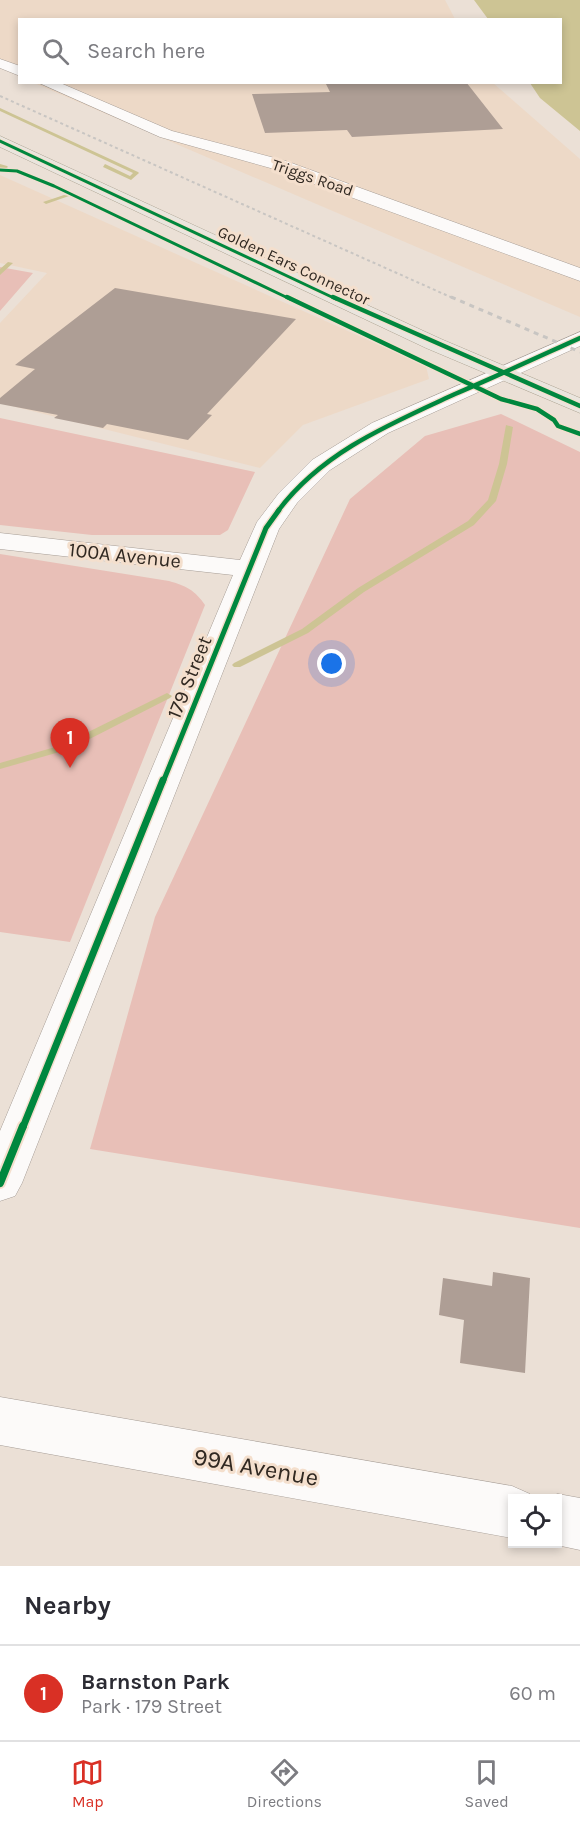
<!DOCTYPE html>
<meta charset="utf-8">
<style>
:root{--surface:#fff;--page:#f2f2f3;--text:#2b2b33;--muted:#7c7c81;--line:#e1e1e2;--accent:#d93025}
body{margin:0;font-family:Karla,sans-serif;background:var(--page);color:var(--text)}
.controls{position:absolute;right:18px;bottom:18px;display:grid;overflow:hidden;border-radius:0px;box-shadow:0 3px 9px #0003}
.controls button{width:54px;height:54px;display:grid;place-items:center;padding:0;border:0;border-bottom:2px solid var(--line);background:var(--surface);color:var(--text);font:30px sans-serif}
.you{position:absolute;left:332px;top:664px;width:21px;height:21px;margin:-15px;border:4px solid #fff;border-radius:50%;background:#1a73e8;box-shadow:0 0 0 9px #1a73e833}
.badge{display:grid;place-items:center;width:39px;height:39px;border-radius:50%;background:var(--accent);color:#fff;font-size:20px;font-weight:700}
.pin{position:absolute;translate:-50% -50px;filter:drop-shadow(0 2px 3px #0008)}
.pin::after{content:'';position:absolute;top:32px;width:21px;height:18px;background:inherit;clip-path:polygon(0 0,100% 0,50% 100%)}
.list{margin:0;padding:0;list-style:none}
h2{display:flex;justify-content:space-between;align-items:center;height:78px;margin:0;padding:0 24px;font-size:26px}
h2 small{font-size:20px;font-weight:400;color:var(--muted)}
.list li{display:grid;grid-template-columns:39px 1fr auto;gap:18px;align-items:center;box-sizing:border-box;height:96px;padding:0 24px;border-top:2px solid var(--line)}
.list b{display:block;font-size:22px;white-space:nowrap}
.list p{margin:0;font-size:20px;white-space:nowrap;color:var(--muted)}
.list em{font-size:20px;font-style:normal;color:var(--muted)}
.icon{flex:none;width:33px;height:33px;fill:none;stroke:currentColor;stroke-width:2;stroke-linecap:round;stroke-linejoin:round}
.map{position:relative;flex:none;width:580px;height:1566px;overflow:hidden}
.search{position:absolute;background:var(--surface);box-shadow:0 3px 9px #0003;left:18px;right:18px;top:18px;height:66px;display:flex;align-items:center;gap:15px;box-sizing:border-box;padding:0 21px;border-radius:0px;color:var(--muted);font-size:22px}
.sheet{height:174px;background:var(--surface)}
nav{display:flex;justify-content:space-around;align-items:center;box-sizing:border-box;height:84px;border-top:2px solid var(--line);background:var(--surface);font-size:16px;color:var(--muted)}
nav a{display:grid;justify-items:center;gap:3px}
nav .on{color:var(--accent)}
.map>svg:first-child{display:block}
</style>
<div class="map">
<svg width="580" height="1566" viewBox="0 0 580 1566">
<rect width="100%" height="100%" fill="#ebe0d6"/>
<path fill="#edd9c7" d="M0,0h445l10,19 -435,1 -1,56 -19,-8z
M34,83h459l87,76v158z
M0,175l426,191 3,13 -126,46 -43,43 -260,-65v-80l47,-50 -47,-10z"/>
<path fill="#e8bfb7" d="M0,267l33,6 -33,38z
M501,414l79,38v776l-490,-79 65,-232 195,-418 75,-63z
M0,418l255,54 -27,58 -8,5h-128l-92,-10z
M0,554l169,27c17,5 26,9 36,24l-135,337 -70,-10z"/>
<path fill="#cdc494" d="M474,0h106v131l-40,-33 -10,-15 30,-1v-62l-72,-1z"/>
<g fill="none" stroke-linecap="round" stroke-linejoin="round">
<path fill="#cdc494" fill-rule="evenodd" d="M0,108l138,64 1,1 -8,7 -28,-13 2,-3 25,12 3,-3 -133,-62z
M0,164l7,2 1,1 -3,2 -5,-1z
M64,195l5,1 -23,8 -3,-2z
M8,262l5,1 -13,12v-6z
M506,425l7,2 -6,37 -11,37 -22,24 -110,67 -56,41 -68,34h-6l-2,-2 2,-2 68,-34 56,-41 110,-67 20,-21 11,-36z
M167,693l5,3 -2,2 -100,51 -70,20v-6l62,-18z"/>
</g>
<path fill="#ae9e95" d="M325,82h141l37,47 -151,8 -5,-7 -82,3 -13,-39 78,-2z
M115,288l181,31 -89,95 5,1 -24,25 -81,-16 -4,4 -49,-10 4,-3 -58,-11v-6l35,-29 -20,-4z
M493,1272l37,6 -5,95 -65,-10 4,-43 -25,-5 4,-37 49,8z"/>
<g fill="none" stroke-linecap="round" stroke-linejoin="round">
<g stroke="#a69d96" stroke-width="1">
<path id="minor" d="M0,59l20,7v10l-20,-8z
M37,82h21l114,49 114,30 294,107v13l-306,-112 -114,-32z
M580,332v14l-192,87 -58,37 -33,33 -18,26 -257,654 -7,13 -15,5v-70l233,-556 -233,-26v-16l240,27 17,-38 22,-29 33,-33 60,-37z
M0,1397l512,89 18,8 2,4h-20v40l-512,-93z
M558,1494l22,4v52l-28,-6h6v-46h-11z"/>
</g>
<g stroke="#aea493" stroke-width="1">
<path id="major" d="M0,136l441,203 139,59v15l-154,-65 -426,-201z"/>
</g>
<use href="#minor" fill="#fcfaf9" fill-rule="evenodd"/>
<use href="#major" fill="#eae5de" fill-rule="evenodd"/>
<path stroke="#c8c5c2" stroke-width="2" stroke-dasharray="3 3" stroke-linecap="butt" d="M0,96l455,203"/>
<path stroke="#c8c5c2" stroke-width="3" stroke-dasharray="5 5" stroke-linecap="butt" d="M451,297l129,55"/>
<g stroke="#f4dfcd" stroke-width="5">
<path id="cycleway-far4" d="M0,141l336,158
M0,170l17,1 37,15 236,113"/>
</g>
<g stroke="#f4dfcd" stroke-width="7">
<path id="cycleway-far3" d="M287,297l214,102 36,10 17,11 4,6 22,8
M333,297l247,109
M278,511c44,-59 112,-87 177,-117 42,-18 83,-37 125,-56"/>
</g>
<g stroke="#f4dfcd" stroke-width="8">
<path id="cycleway-far2" d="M163,782l103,-254 13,-18"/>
</g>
<g stroke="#f4dfcd" stroke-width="10">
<path id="cycleway-far1" d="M23,1127l140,-347"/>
</g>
<g stroke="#f4dfcd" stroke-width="12">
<path id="cycleway" d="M0,1183l23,-57"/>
</g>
<use href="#cycleway-far4" stroke="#00873e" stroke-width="3"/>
<use href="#cycleway-far3" stroke="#00873e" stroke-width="4.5"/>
<use href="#cycleway-far2" stroke="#00873e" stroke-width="5"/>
<use href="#cycleway-far1" stroke="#00873e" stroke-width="7"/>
<use href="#cycleway" stroke="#00873e" stroke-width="8"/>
</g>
<g text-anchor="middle" stroke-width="6" stroke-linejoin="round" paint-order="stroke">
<g font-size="16" fill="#302821" stroke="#f4dfcd">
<text transform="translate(313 177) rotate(19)" y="6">Triggs Road</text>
<text transform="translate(294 265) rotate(25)" y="6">Golden Ears Connector</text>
</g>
<g font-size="20" fill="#302821" stroke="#f4dfcd">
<text transform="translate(125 555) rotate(6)" y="7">100A Avenue</text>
<text transform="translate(189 677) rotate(-68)" y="7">179 Street</text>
</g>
<g font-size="24" fill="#302821" stroke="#f4dfcd">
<text transform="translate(256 1467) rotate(10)" y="8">99A Avenue</text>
</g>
</g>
</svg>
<div class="controls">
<button><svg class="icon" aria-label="locate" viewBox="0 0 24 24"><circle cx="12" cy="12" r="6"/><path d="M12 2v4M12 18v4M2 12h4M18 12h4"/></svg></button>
</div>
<div class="you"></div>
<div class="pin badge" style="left:70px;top:768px">1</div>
<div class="search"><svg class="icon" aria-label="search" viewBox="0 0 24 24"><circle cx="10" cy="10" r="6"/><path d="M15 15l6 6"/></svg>Search here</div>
</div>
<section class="sheet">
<h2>Nearby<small></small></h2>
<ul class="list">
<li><span class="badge">1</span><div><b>Barnston Park</b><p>Park · 179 Street</p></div><em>60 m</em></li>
</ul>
</section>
<nav>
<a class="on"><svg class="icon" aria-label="map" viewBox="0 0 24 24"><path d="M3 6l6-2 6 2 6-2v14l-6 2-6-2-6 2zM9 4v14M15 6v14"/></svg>Map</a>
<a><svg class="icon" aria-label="directions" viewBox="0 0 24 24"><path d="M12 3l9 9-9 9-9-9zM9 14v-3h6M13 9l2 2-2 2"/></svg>Directions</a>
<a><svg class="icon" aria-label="saved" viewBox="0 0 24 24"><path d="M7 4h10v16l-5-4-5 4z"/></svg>Saved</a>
</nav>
